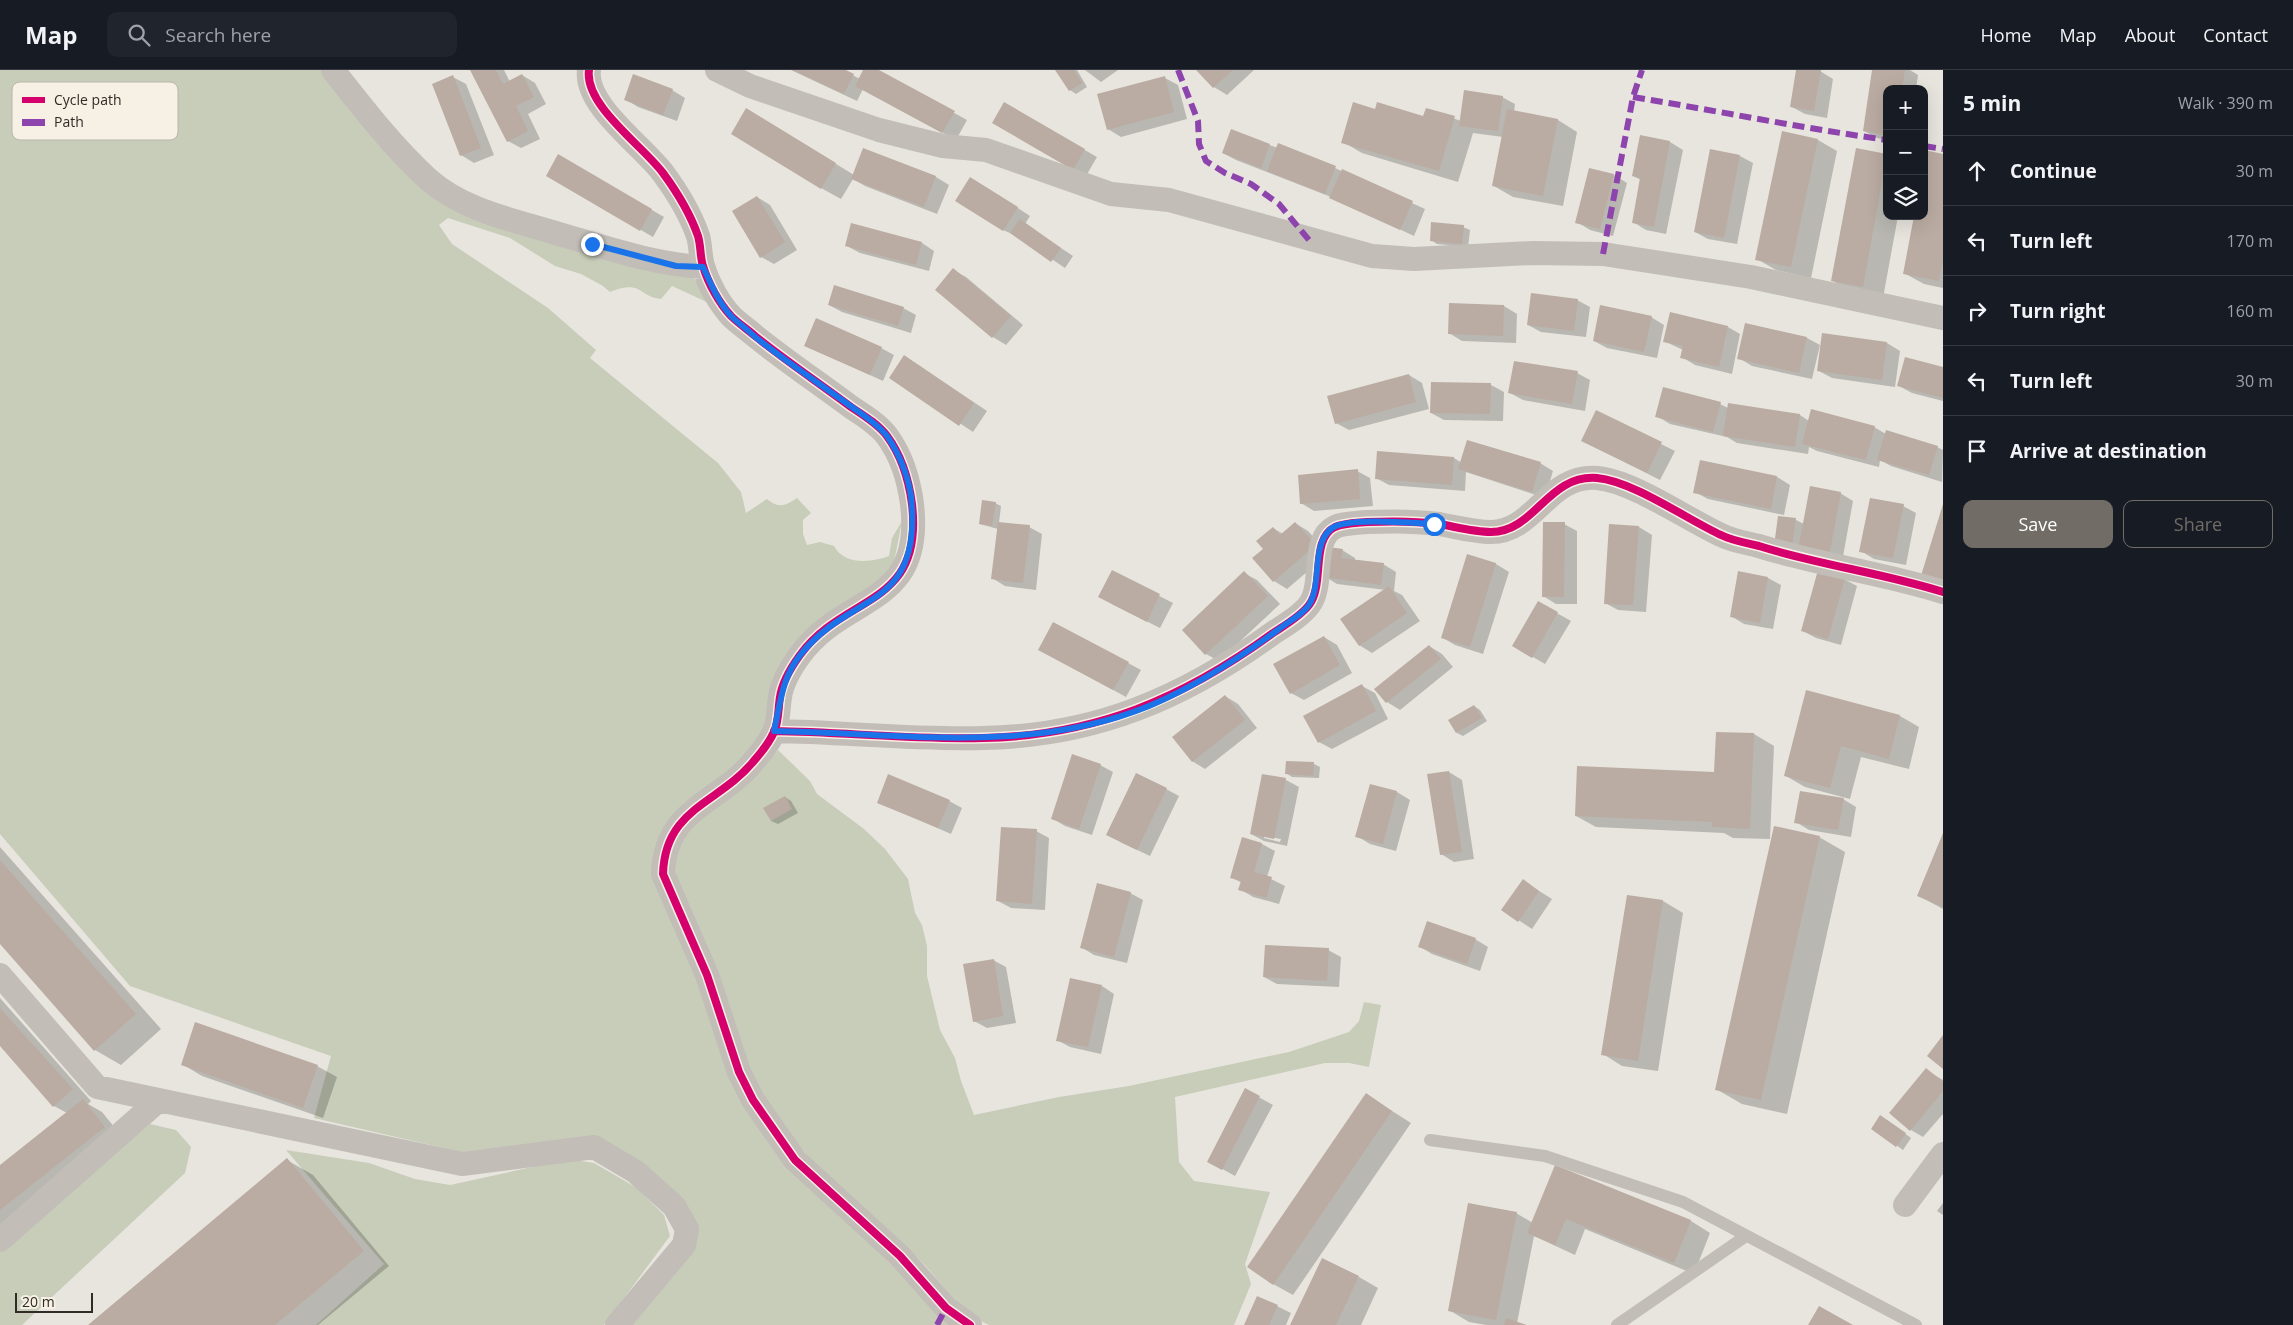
<!DOCTYPE html>
<meta charset="utf-8">
<style>
:root{--surface:#171b24;--page:#20242c;--text:#f1f3f6;--muted:#9ea1a6;--line:#363941;--accent:#716c66}
body{margin:0;font-family:"Open Sans",sans-serif;background:var(--page);color:var(--text)}
.controls{position:absolute;right:15px;top:15px;display:grid;overflow:hidden;border-radius:10px;box-shadow:0 5px 20px #0002}
.controls button{width:45px;height:45px;display:grid;place-items:center;padding:0;border:0;border-bottom:1px solid var(--line);background:var(--surface);color:var(--text);font:25px sans-serif}
.scale{position:absolute;left:15px;bottom:12px;width:78px;box-sizing:border-box;padding-left:5px;border:2px solid #312b26;border-top:0;font-size:14px;line-height:18px;white-space:nowrap;color:#312b26;-webkit-text-stroke:4px #f6f0e5;paint-order:stroke}
.stop{position:absolute;width:15px;height:15px;margin:-11px;border:4px solid #1a73e8;border-radius:50%;background:#fff}
.stop.end{background:#1a73e8;border-color:#fff;box-shadow:0 1px 5px #0008}
.list{margin:0;padding:0;list-style:none}
h2{display:flex;justify-content:space-between;align-items:center;height:65px;margin:0;padding:0 20px;font-size:21px}
h2 small{font-size:16px;font-weight:400;color:var(--muted)}
.list li{display:grid;grid-template-columns:32px 1fr auto;gap:15px;align-items:center;box-sizing:border-box;height:70px;padding:0 20px;border-top:1px solid var(--line)}
.list b{display:block;font-size:19px;white-space:nowrap}
.list em{font-size:16px;font-style:normal;color:var(--muted)}
.actions{display:flex;gap:10px;padding:15px 20px}
.actions a{flex:1;padding:11px 0;border:1px solid var(--accent);border-radius:10px;text-align:center;font-size:18px;color:var(--accent)}
.actions .main{background:var(--accent);color:#fff}
.icon{flex:none;width:28px;height:28px;fill:none;stroke:currentColor;stroke-width:2;stroke-linecap:round;stroke-linejoin:round}
.map{position:relative;flex:none;width:1943px;height:1255px;overflow:hidden}
header{display:flex;align-items:center;gap:30px;box-sizing:border-box;height:70px;padding:0 25px;background:var(--surface);border-bottom:1px solid var(--line)}
header strong{font-size:24px}
nav{display:flex;gap:28px;margin-inline-start:auto;font-size:18px}
.search{width:350px;height:45px;background:var(--page);display:flex;align-items:center;gap:12px;box-sizing:border-box;padding:0 18px;border-radius:10px;color:var(--muted);font-size:19px}
main{display:flex}
aside{flex:1;background:var(--surface)}
.map>svg:first-child{display:block}
</style>
<header>
<strong>Map</strong>
<div class="search"><svg class="icon" aria-label="search" viewBox="0 0 24 24"><circle cx="10" cy="10" r="6"/><path d="M15 15l6 6"/></svg>Search here</div>
<nav><a>Home</a><a>Map</a><a>About</a><a>Contact</a></nav>
</header>
<main>
<div class="map">
<svg width="1943" height="1255" viewBox="0 0 1943 1255">
<rect width="100%" height="100%" fill="#e8e5de"/>
<path fill="#c7cdb9" d="M0,0h324l100,114 269,93 16,26 -37,-17 -11,13c-23,-2 -18,-20 -51,-7l-7,-6 -22,-12 -26,-8 -45,-28 -62,-20 -9,7 13,19 96,64 48,42 -6,8 128,105 23,29 5,21 21,-14c12,10 18,7 30,-1l14,15 -8,7v14l4,11 13,-3 14,4c10,19 37,17 55,10l3,-18 10,-17 -8,41 -13,16 -51,36 -62,117 -108,119 74,224 220,251h-323l63,-77 -51,-82 -48,-30 -134,16 -147,-34 17,-62 -201,-70 -130,-152z
M778,680l32,31 7,13 47,35 21,20 23,30 7,34 7,12 5,21v30l13,54 15,28 6,23 13,34 85,-18 70,-11 160,-34 60,-20 10,-11 5,-19 17,3 -12,62 -20,-4h-24l-150,34 4,65 15,19 76,11 -25,72 6,20 -17,41h-245c-35,-16 -45,-41 -71,-67 -32,-32 -70,-59 -101,-92 -26,-27 -48,-60 -66,-93l-80,-200 8,-33 13,-19 70,-51z
M150,1054l26,6 15,17 -6,26 -163,152h-22v-74z
M286,1080l83,13 46,16 35,6 119,-26 25,4 43,25 27,27 6,21 -66,89h-288l68,-61z"/>
<path fill="#0003" fill-rule="evenodd" d="M472,0h32l6,12 12,-7 13,8 11,21 -18,10 12,25 -19,9 -13,-7z
M791,0h52l17,9 5,-9h11l91,50 -11,20 -93,-51 -6,12z
M1057,0h20l10,17 -11,7 -6,-4z
M1085,0h33l-17,12z
M1198,0h56l-27,25 -13,-8z
M1798,0l22,1 13,8 -6,39 -22,-4 -13,-7z
M1873,0h37l8,5 -2,14h-29v51l-10,-2 -13,-7z
M453,7l13,7 28,71 -20,8 -13,-8z
M1165,8l13,7 9,34 -66,18 -13,-8z
M672,20l13,8 -8,23 -39,-14 -13,-8z
M1502,27l13,7 -1,8 44,8 19,12 -14,74 -50,-9 -19,-11 9,-49 -30,-4 -15,49 -96,-29 -19,-11 33,-32 48,8 3,-9 34,12z
M1004,34l93,53 -11,19 -93,-53z
M766,51l88,54 10,-26 72,28 13,8 -12,29 -72,-28 -12,-7 -12,20 -20,-11z
M1783,63l35,7 19,11 -26,127 -35,-8 -19,-11z
M1641,66l29,6 13,8 -17,84 -20,-4 -13,-8 8,-42 -8,-4z
M1269,75l66,23 90,41 -11,27 -83,-39 -95,-37 -13,-7z
M1887,85v61h11l-15,82 -31,-6 -19,-11z
M1943,85v133l-19,-4 -20,-11z
M559,86l105,61 -11,20 -106,-61z
M1740,86l13,7 -16,81 -29,-5 -13,-7z
M1590,99l24,6 13,8 -14,53 -23,-6 -13,-8z
M984,116l46,30 -5,8 48,32 -8,12 -48,-32 -14,-6z
M757,127l13,8 27,45 -23,14 -13,-7z
M1463,157l7,3 -2,17 -31,-3 -6,-4z
M922,173l12,8 -5,20 -69,-18 -13,-7z
M953,200l13,7 57,48 -17,20 -13,-8 -57,-47z
M1577,230l13,7 -4,30 -45,-5 -13,-7z
M1451,234l53,2 13,8 -1,29 -54,-2 -13,-8z
M829,235l74,3 13,7 -5,18 -69,-21z
M1651,247l13,8 -7,33 -50,-10 -13,-7z
M1746,254l61,14 13,7 -8,34 -60,-13 -13,-8z
M1728,257l12,7 -8,40 -37,-9 -13,-8 1,-7 -19,-9z
M1887,273l13,8 -5,36 -63,-9 -13,-7z
M806,276l75,2 13,7 -11,26z
M917,294l70,47 -14,21 -82,-54z
M1943,298v33l-31,-8 -13,-7z
M1577,303l13,7 -5,31 -62,-11 -13,-7z
M1409,305l13,8 7,26 -80,21 -13,-7z
M1491,315l13,7 -1,29 -59,-1 -13,-7z
M1720,334l8,4 72,7 9,6 65,6 12,7 51,13 6,3 -1,32 -51,-16 -11,-6 -1,7 -62,-16 -8,-4 -1,7 -71,-11 -10,-6 -57,-13 -13,-8z
M1597,342l78,39 -15,29 -77,-39z
M1454,388l8,5h78l13,8 -8,27 -79,-26 -1,19 -76,-6 -13,-7z
M1701,392l76,15 13,8 -6,30 -76,-16 -13,-7z
M1357,401l13,7 3,28 -59,5 -13,-8z
M1840,423l13,8 -11,61 -61,-13 -2,-32 17,3 8,4z
M995,433l6,3 -2,17 30,4 13,7 -6,56 -31,-4 -13,-8 6,-49 -18,-5z
M1903,436l13,7 -10,52 -32,-6 -13,-8z
M1295,453l13,8 20,22 14,-3 13,8v3l28,3 13,8 -2,19 8,4 18,26 -48,32 -13,-8 27,-55 -49,-6 -13,-8 4,-22 -41,35 -13,-8 -9,-32 8,-21 10,6z
M1564,454l13,7v73h-21l-13,-8z
M1639,457l13,8 -6,77 -28,-2 -13,-7z
M1468,486l28,8 13,8 -26,82 -28,-9 -12,-7z
M1112,502l61,31 -13,25 -48,-24z
M1244,503l13,7 23,24 -61,57 -13,-7z
M1739,503l29,5 13,7 -8,44 -29,-5 -13,-8z
M1844,509l13,7 -16,59 -25,-7 -13,-7z
M1539,533l32,18 -26,43 -31,-18z
M1324,567l13,8 15,28 -48,27 -13,-7z
M1429,576l13,8 11,13 -53,43 -13,-8 -11,-13z
M1053,587l75,6 13,7 -15,27z
M1362,616l13,7 13,26 -56,30 -13,-7z
M1807,622l93,24 19,11 -10,42 -48,-12 -11,42 -45,-12 -19,-11z
M1225,626l13,8 19,24 -52,41 -13,-8z
M1474,636l6,4 7,11 -24,15 -6,-3z
M1717,663l37,1 20,12 -4,93 -37,-1 -9,-5 -128,-6 -20,-11 139,-43z
M1314,694l6,3 -1,11 -27,-1 -6,-4z
M1100,695l13,7 -21,63 -27,-9 -13,-8z
M1449,702l13,8 12,79 -20,3 -13,-8 -12,-79z
M1263,705l23,5 13,7 -12,59 -23,-5 -13,-7zM1264,766l17,3 -1,3 -16,-4z
M1371,715l26,7 13,8 -14,51 -26,-7 -13,-8z
M1166,719l13,7 -29,60 -30,-14z
M785,727l6,4 7,12 -20,11 -7,-3z
M1843,729l13,8 -5,30 -42,-7 -13,-8z
M949,731l13,7 -11,26 -73,-32z
M1036,761l13,7 -4,72 -34,-2 -13,-7z
M1943,766v73l-24,-13z
M1819,767l26,15 -58,262 -45,-10 -26,-15z
M1243,768l19,6 13,7 -8,26 18,9 -6,18 -26,-7 -13,-8 2,-6 -11,-6z
M0,777l161,182 -40,36 -26,-15 -95,-108z
M1523,811l29,18 -20,30 -29,-19z
M1130,823l13,7 -16,63 -33,-8 -13,-8z
M1628,826l35,5 20,12 -25,158 -36,-5 -19,-12z
M1475,869l13,8 -8,24 -48,-17 -13,-8z
M1328,880l13,7 -2,30 -62,-3 -13,-7z
M993,890l13,7 10,56 -29,5 -13,-7z
M1102,916l12,8 -13,60 -31,-7 -13,-7z
M0,928l91,103 -3,3 14,8 22,27 -124,98v-70l67,-54 -13,-7 -54,-61z
M182,994l135,2 20,11 -14,41 -121,-42z
M1926,1000l17,10v34l-20,23 -12,-7z
M1246,1020l27,15 -38,71 -27,-15z
M1367,1025l44,28 -118,172 -20,-11z
M1887,1050l24,18 -8,12 -31,-22z
M287,1090l26,15 76,91 -71,59h-228z
M1556,1097l135,54 19,12 -16,41 -109,-45 -10,26 -41,-19 -17,87 7,2h-38l-17,-3 -20,-12 67,-97 17,10z
M1943,1133v12l-6,-4z
M1359,1207l19,11 -17,37h-69z
M1258,1227l33,16 -5,12h-40z"/>
<path fill="#baaca2" d="M470,0h26l7,14 19,-10 12,23 -18,9 12,25 -21,11z
M792,0h54l8,4 -10,20z
M863,0h16l76,41 -13,22 -87,-47z
M1055,0h19l8,13 -13,8z
M1196,0h37l-20,18z
M1796,0h25l-7,41 -24,-4z
M1872,0h33l-3,19h-15v46l-24,-4z
M633,4l40,15 -10,26 -39,-15z
M453,5l28,73 -21,8 -28,-72z
M1165,6l9,36 -67,18 -10,-36z
M1464,20l39,6 -5,35 -39,-5z
M1004,32l81,47 -12,21 -81,-47z
M1353,32l22,7 2,-7 46,14 3,-8 29,8 -16,55 -98,-28z
M746,38l90,55 -15,26 -90,-55z
M1507,39l51,10 -15,77 -51,-10z
M1231,59l39,15 -9,24 -39,-15z
M1782,61l36,8 -27,128 -36,-7z
M1640,65l30,6 -16,86 -22,-4 8,-45 -8,-2z
M1278,73l58,23 -11,28 -58,-23z
M863,78l73,28 -12,31 -73,-28z
M1856,78l31,6 -24,133 -32,-6z
M1710,79l30,6 -16,83 -30,-6z
M1924,80l19,4v107l-4,20 -36,-7 11,-58h10z
M558,84l94,55 -12,22 -94,-55z
M1589,98l25,6 -14,55 -25,-6z
M1342,99l71,32 -13,29 -71,-32z
M970,107l48,30 -15,24 -48,-30z
M757,126l28,46 -25,16 -28,-47z
M1020,149l41,29 -10,14 -41,-29z
M1431,152l33,3 -2,19 -32,-3z
M851,153l71,19 -6,23 -71,-19z
M953,198l58,48 -19,22 -57,-48z
M834,215l70,22 -6,19 -70,-21z
M1531,223l47,6 -4,32 -47,-6z
M1449,233l55,2 -1,31 -55,-2z
M1600,235l52,11 -8,36 -51,-11z
M1670,242l58,14 -9,41 -39,-9 3,-12 -20,-4z
M816,248l66,29 -12,28 -66,-29z
M1745,253l62,14 -8,36 -62,-14z
M1822,263l65,9 -5,38 -65,-9z
M904,285l70,48 -15,23 -70,-48z
M1905,287l38,10v31l-46,-12z
M1514,291l64,10 -6,33 -64,-11z
M1409,304l7,28 -81,22 -8,-28z
M1431,312l60,1 -1,31 -60,-1z
M1663,317l58,15 -8,30 -58,-15z
M1728,333l72,11 -5,33 -72,-11z
M1811,339l64,17 -9,34 -64,-16z
M1596,340l66,32 -15,31 -66,-32z
M1886,360l52,16 -9,29 -52,-15z
M1467,370l74,22 -9,30 -74,-23z
M1377,381l77,6 -2,28 -77,-6z
M1700,390l77,16 -6,33 -78,-16z
M1358,399l2,30 -60,5 -2,-29z
M1810,416l31,6 -12,64 -31,-6z
M1870,428l34,6 -11,54 -34,-6z
M982,430l14,2 -4,24 -13,-2z
M1943,434v82l-23,-7z
M1778,446l18,2 -4,30 -18,-2z
M998,452l32,3 -7,58 -32,-4z
M1295,452l21,23 -43,37 -21,-24 11,-9 -7,-8 17,-14 7,8z
M1543,452h22l-1,75h-22z
M1609,454l30,2 -6,79 -29,-1z
M1328,477l15,2 -2,9 43,5 -3,22 -58,-8z
M1467,484l29,9 -26,84 -29,-9z
M1112,500l48,24 -13,28 -49,-25z
M1818,500l27,8 -17,61 -27,-8z
M1244,501l24,25 -63,59 -23,-25z
M1738,501l30,6 -8,46 -30,-6z
M1389,516l18,27 -48,33 -19,-27z
M1538,531l20,11 -26,46 -20,-12z
M1053,552l76,40 -16,28 -75,-40z
M1324,566l16,29 -50,29 -17,-30z
M1429,575l12,14 -55,44 -12,-14z
M1362,614l14,27 -58,32 -15,-27z
M1806,620l94,25 -11,44 -48,-13 -11,42 -46,-12z
M1225,625l20,25 -53,42 -20,-25z
M1474,635l8,13 -26,15 -8,-13z
M1716,662l38,1 -4,96 -38,-2v-5l-137,-6 2,-50 137,6z
M1072,684l29,10 -22,65 -28,-10z
M1286,691l28,1 -1,14 -28,-2z
M1449,701l13,81 -22,3 -13,-81z
M1136,703l31,15 -30,62 -31,-15z
M888,704l62,26 -12,28 -61,-25z
M1262,704l24,4 -12,61 -24,-5z
M1370,714l27,7 -14,53 -28,-7z
M1800,721l44,7 -6,32 -44,-7z
M785,726l7,13 -21,12 -8,-13z
M1774,756l46,10 -59,264 -46,-10z
M1001,757l36,2 -5,75 -36,-3z
M1943,763v74l-26,-11z
M1242,767l20,6 -8,29 18,5 -6,21 -28,-8 3,-9 -11,-3z
M0,790l136,154 -42,37 -94,-107z
M1523,809l16,12 -21,31 -17,-12z
M1097,813l34,9 -17,65 -34,-9z
M1627,825l36,5 -25,161 -37,-6z
M1427,851l49,17 -9,26 -49,-17z
M1265,875l64,3 -2,33 -64,-4z
M994,889l9,57 -30,6 -10,-58z
M1070,908l32,7 -14,62 -32,-6z
M0,938l73,81 -20,18 -53,-61z
M195,952l123,43 -15,43 -122,-43z
M1943,965v34l-16,-13z
M1926,998l17,14v9l-33,40 -21,-18z
M1245,1018l15,8 -38,74 -15,-8z
M1366,1023l26,18 -119,174 -26,-18z
M83,1029l22,28 -105,83v-45z
M1880,1045l26,18 -10,14 -25,-18z
M287,1088l77,93 -89,74h-187z
M1555,1095l136,55 -17,43 -108,-44 -11,26 -28,-12z
M1468,1133l49,9 -21,108 -48,-9z
M1322,1188l37,18 -23,49h-46z
M1257,1226l21,9 -9,20h-25z
M1819,1236l34,19h-45z
M1506,1248l21,7h-23z"/>
<g fill="none" stroke-linecap="round" stroke-linejoin="round">
<path stroke="#c2bdb7" stroke-width="12" d="M1430,1070l115,16 138,46 233,123
M1617,1255l129,-89"/>
<path stroke="#c2bdb7" stroke-width="24" d="M333,0c29,37 60,77 95,109 36,32 86,41 131,55 48,14 94,30 144,33
M589,0c-5,35 54,76 74,103 14,19 27,40 35,63 3,10 2,21 5,30 5,17 16,37 28,50 7,7 16,13 24,20 31,25 64,47 96,71 12,8 27,17 36,29 14,19 22,45 25,68 12,104 -67,89 -112,151 -8,11 -18,28 -20,42 -2,12 -1,24 -6,35 -5,11 -13,21 -21,30 -35,42 -88,46 -90,112l44,101 32,97 14,28 42,60 105,96 46,52 24,17
M717,0l33,16 129,44 64,16 43,4 125,44 58,6 203,56 42,3 119,-6 70,1 148,23 192,41
M774,661c70,1 140,9 209,7 112,-2 201,-40 290,-105 12,-8 28,-17 36,-28 16,-20 1,-66 26,-78 9,-4 22,-4 32,-5 23,-1 49,-1 72,2 17,3 35,8 52,8 44,0 57,-58 106,-54 36,3 91,42 124,57 12,6 26,8 38,11 60,19 124,27 184,46
M0,905l97,112 365,77 132,-17 42,25 38,34 13,23 -3,16 -67,80
M1905,1135l38,-51
M0,1170l159,-140"/>
<path stroke="#8e44ad" stroke-width="6" stroke-dasharray="12 6" stroke-linecap="butt" d="M1178,0l20,51 1,23 7,17 19,12 26,11 28,20 30,36
M1633,27c85,14 169,31 254,43
M1924,76l19,3
M1603,184l30,-157 9,-27
M937,1255l9,-17"/>
<g stroke="#f6f0e5" stroke-width="11">
<path id="cycleway" d="M589,0c-5,35 54,76 74,103 14,19 27,40 35,63 3,10 2,21 5,30 5,17 16,37 28,50 7,7 16,13 24,20 31,25 64,47 96,71 12,8 27,17 36,29 14,19 22,45 25,68 12,104 -67,89 -112,151 -8,11 -18,28 -20,42 -2,12 -1,24 -6,35 -5,11 -13,21 -21,30 -35,42 -88,46 -90,112l44,101 32,97 14,28 42,60 105,96 46,52 24,17
M774,661c70,1 140,9 209,7 112,-2 201,-40 290,-105 12,-8 28,-17 36,-28 16,-20 1,-66 26,-78 9,-4 22,-4 32,-5 23,-1 49,-1 72,2 17,3 35,8 52,8 44,0 57,-58 106,-54 36,3 91,42 124,57 12,6 26,8 38,11 60,19 124,27 184,46"/>
</g>
<use href="#cycleway" stroke="#d6006c" stroke-width="8"/>
</g>
<g fill="none" stroke-linecap="round" stroke-linejoin="round">
<path stroke="#1a73e8" stroke-width="6" d="M592,174l84,22 27,1c8,17 15,35 28,49 7,7 16,13 23,20 31,25 63,46 95,69 13,9 29,19 38,31 14,20 24,47 25,71 6,103 -61,85 -111,147 -20,25 -20,48 -27,77 126,2 255,24 375,-25 47,-20 89,-47 130,-77 9,-7 26,-16 31,-26 12,-21 1,-59 22,-75 17,-11 80,-5 102,-4"/>
</g>
<rect x="12" y="12" width="166" height="58" rx="8" fill="#f6f0e5" stroke="#bbb5ac" stroke-width="1"/>
<rect x="22" y="27" width="23" height="6" fill="#d6006c"/>
<rect x="22" y="49" width="23" height="7" fill="#8e44ad"/>
<g font-size="14" fill="#312b26">
<text x="54" y="35">Cycle path</text>
<text x="54" y="57">Path</text>
</g>
</svg>
<div class="controls">
<button>+</button>
<button>−</button>
<button><svg class="icon" aria-label="layers" viewBox="0 0 24 24"><path d="M12 4l9 5-9 5-9-5zM3 14l9 5 9-5"/></svg></button>
</div>
<div class="scale">20 m</div>
<div class="stop" style="left:1434px;top:454px"></div>
<div class="stop end" style="left:592px;top:174px"></div>
</div>
<aside>
<h2>5 min<small>Walk · 390 m</small></h2>
<ul class="list">
<li><svg class="icon" aria-label="ahead" viewBox="0 0 24 24"><path d="M12 20V5M6 11l6-6 6 6"/></svg><div><b>Continue</b></div><em>30 m</em></li>
<li><svg class="icon" aria-label="left" viewBox="0 0 24 24"><path d="M17 20v-9H6M10 6l-5 5 5 5"/></svg><div><b>Turn left</b></div><em>170 m</em></li>
<li><svg class="icon" aria-label="right" viewBox="0 0 24 24"><path d="M7 20v-9h11M14 6l5 5-5 5"/></svg><div><b>Turn right</b></div><em>160 m</em></li>
<li><svg class="icon" aria-label="left" viewBox="0 0 24 24"><path d="M17 20v-9H6M10 6l-5 5 5 5"/></svg><div><b>Turn left</b></div><em>30 m</em></li>
<li><svg class="icon" aria-label="arrive" viewBox="0 0 24 24"><path d="M6 21V4h12l-3 4 3 4H6"/></svg><div><b>Arrive at destination</b></div></li>
</ul>
<div class="actions"><a class="main">Save</a><a>Share</a></div>
</aside>
</main>
